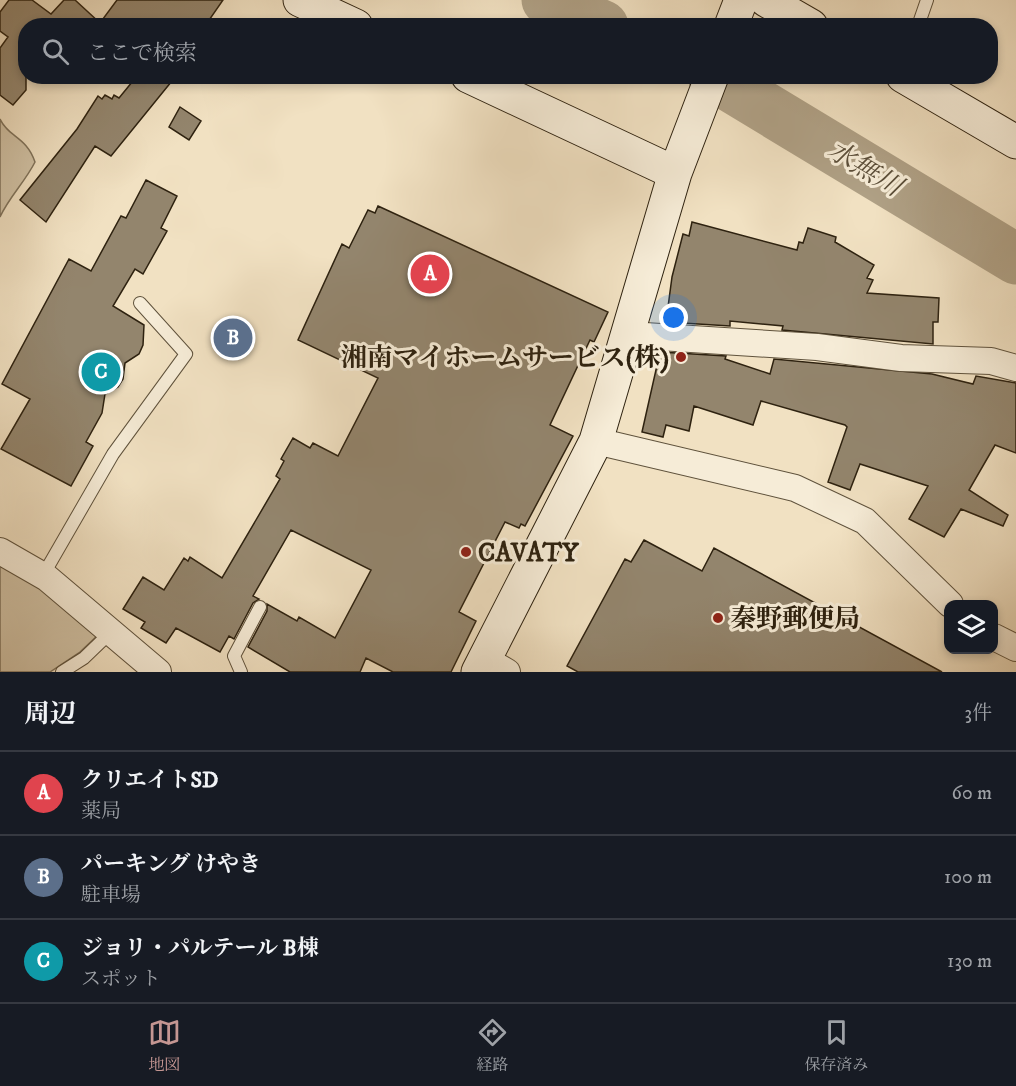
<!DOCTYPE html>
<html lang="ja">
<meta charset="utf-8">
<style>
:root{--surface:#171b24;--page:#20242c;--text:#f1f3f6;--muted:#9ea1a6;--line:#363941;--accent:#c59692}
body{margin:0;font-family:"IM FELL DW Pica","Noto Serif JP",serif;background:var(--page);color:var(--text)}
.controls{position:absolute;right:18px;bottom:18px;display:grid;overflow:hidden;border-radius:12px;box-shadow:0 3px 9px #0003}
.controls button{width:54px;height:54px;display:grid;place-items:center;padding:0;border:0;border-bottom:2px solid var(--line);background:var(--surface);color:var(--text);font:30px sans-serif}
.you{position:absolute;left:674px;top:318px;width:21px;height:21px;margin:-15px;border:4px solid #fff;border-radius:50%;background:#1a73e8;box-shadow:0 0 0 9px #1a73e833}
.badge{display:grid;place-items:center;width:39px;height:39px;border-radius:50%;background:var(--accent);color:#fff;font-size:20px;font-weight:700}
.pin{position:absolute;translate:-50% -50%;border:3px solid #fff;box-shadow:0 2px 6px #0006}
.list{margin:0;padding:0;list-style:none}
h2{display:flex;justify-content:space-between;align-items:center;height:78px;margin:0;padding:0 24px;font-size:26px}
h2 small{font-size:20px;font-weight:400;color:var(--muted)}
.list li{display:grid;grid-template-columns:39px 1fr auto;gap:18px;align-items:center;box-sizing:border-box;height:84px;padding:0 24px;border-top:2px solid var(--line)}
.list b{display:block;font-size:22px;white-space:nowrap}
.list p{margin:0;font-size:20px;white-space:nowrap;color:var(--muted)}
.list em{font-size:20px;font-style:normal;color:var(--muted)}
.icon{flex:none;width:33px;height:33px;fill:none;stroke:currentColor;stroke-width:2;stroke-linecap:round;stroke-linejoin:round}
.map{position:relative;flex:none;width:1016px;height:672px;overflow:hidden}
.search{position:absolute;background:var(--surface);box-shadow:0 3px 9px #0003;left:18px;right:18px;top:18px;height:66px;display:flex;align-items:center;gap:15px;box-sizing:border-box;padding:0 21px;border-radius:24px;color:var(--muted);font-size:22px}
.sheet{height:330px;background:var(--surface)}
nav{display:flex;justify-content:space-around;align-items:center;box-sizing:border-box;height:84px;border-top:2px solid var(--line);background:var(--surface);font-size:16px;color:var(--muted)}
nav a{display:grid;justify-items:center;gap:3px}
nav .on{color:var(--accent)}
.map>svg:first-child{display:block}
</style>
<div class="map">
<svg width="1016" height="672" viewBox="0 0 1016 672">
<rect width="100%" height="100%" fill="#f1e1c2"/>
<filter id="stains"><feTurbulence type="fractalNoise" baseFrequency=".00333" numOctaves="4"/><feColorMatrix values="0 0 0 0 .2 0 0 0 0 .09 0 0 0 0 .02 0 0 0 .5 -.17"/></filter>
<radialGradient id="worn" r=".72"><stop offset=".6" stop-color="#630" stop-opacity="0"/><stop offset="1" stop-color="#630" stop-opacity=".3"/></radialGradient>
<path fill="#d0c1a4" stroke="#7f725a" stroke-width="1.5" d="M0,119c9,19 26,17 35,43 -10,20 -26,35 -35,55z
M0,561l35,20 63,54 -18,17 -30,20h-50z"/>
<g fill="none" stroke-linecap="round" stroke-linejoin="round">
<path stroke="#afa085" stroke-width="51" d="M547,0l56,26
M713,76l303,183"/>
</g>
<path fill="#93856d" stroke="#2e2210" stroke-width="1.5" d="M9,0h23l19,14 13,-14h11l25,23 17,-23h106l-18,26h-179v64l-13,15 -13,-10v-47l8,-11 -8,-6v-19z
M137,76h39l-65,80 -16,-10 -49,76 -26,-22 57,-71 21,-33 4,3 3,-4 7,4 2,-4 5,3z
M180,107l21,14 -12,19 -20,-13z
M146,180l31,16 -16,32 6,3 -24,43 -8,-5 -22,37 31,19 -1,20 -4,9 -14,9 -2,16 -5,8 -13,7 -3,19 -16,29 7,4 -22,40 -70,-37 29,-50 -28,-15 67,-125 22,12 30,-55 5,2z
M378,206l230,106 -14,30 -4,-2 -40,85 23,11 -48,90 -4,-2 -2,4 -14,-6 -46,90 17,9 -25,51h-58l-27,-14 -6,14h-70l-42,-25 19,-36v-7l30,17 2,-4 36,21 36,-68 -80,-40 -38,66 6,3 -6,4 -19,36 -5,-3 -9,16 -44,-24 -10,15 -25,-15 4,-6 -22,-13 20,-32 21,13 20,-32 4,3 2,-4 32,21 58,-99 -4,-3 8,-15 -3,-2 12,-21 17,10 3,-5 25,13 40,-78 -80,-38 44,-96 7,4 19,-38 7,3z
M692,222l105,28 2,-8 4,1 5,-15 28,9 -1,5 39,23 -7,13 6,2 -6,13 72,5 -1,24h-5v22l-151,-14 1,-4 -53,-5v5l-64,-4 6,-45 11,-43 6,2z
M660,352l66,4 -1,3 45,15 4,-15 158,15 41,10 3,-8 40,7v70l-21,-8 -26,45 39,25 -5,11 -42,-17 -17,28 -35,-18 19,-33 -68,-22 -10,26 -22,-8 19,-55 -2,-2 -84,-24 -8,24 -59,-19 -5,25 -23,-6 -3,12 -21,-5z
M644,540l58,31 12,-23 228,124h-364l-11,-6 58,-107 6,3z"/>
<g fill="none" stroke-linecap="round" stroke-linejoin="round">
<g stroke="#5f523c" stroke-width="14">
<path id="lane" d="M918,26l9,-26
M47,578l2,-13 64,-111 73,-100 -46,-51
M62,672l22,-14 27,-26
M241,672l-7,-16 26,-49"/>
</g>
<g stroke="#5f523c" stroke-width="28">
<path id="street" d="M629,335l188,12 84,11 90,3 25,7
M596,441l199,47 70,33 85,83
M0,551l47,27 111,94
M994,637l22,11
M485,659l22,13"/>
</g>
<g stroke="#2e2210" stroke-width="35">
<path id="secondary" d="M300,0l56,26
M766,0l45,26
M731,26l10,-26
M468,76l207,97
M903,76l113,66
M478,672l118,-231 79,-268 37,-97"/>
</g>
<use href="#lane" stroke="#f6ecd7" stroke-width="12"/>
<use href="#street" stroke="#f6ecd7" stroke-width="26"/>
<use href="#secondary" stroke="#f6ecd7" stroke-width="33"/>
</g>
<g fill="#8f2418" stroke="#f6ecd7" stroke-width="2">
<circle cx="681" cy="357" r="6"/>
<circle cx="466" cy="552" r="6"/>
<circle cx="718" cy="618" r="6"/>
</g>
<g text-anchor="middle" stroke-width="6" stroke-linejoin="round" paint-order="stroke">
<g font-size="26" font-weight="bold" fill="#2e2210" stroke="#f6ecd7" text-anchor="start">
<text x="669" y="366" text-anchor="end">湘南マイホームサービス(株)</text>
<text x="478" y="561">CAVATY</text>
<text x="730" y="627">秦野郵便局</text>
</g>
<g font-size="27" font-style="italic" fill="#5b4e39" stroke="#f6ecd7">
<text transform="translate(865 168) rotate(31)" y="9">水無川</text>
</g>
</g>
<rect width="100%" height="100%" filter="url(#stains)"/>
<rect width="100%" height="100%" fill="url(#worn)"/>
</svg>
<div class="controls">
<button><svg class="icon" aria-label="layers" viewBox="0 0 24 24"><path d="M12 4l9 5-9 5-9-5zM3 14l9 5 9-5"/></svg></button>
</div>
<div class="you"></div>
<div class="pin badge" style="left:430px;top:274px;background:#e0444e">A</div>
<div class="pin badge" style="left:233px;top:338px;background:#5c6f8a">B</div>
<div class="pin badge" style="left:101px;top:372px;background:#0f9aa8">C</div>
<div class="search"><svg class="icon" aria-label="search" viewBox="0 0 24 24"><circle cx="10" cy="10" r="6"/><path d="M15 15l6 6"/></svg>ここで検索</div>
</div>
<section class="sheet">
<h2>周辺<small>3件</small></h2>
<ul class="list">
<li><span class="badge" style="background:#e0444e">A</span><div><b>クリエイトSD</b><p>薬局</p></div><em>60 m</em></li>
<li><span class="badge" style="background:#5c6f8a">B</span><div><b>パーキング けやき</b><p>駐車場</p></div><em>100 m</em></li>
<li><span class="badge" style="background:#0f9aa8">C</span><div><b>ジョリ・パルテール B棟</b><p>スポット</p></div><em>130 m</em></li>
</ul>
</section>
<nav>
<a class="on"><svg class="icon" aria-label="map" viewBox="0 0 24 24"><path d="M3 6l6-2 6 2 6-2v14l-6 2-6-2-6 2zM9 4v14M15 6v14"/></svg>地図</a>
<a><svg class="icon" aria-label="directions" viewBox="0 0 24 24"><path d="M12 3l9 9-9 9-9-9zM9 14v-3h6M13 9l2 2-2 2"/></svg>経路</a>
<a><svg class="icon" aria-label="saved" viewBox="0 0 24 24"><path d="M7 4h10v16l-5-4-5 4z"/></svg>保存済み</a>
</nav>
